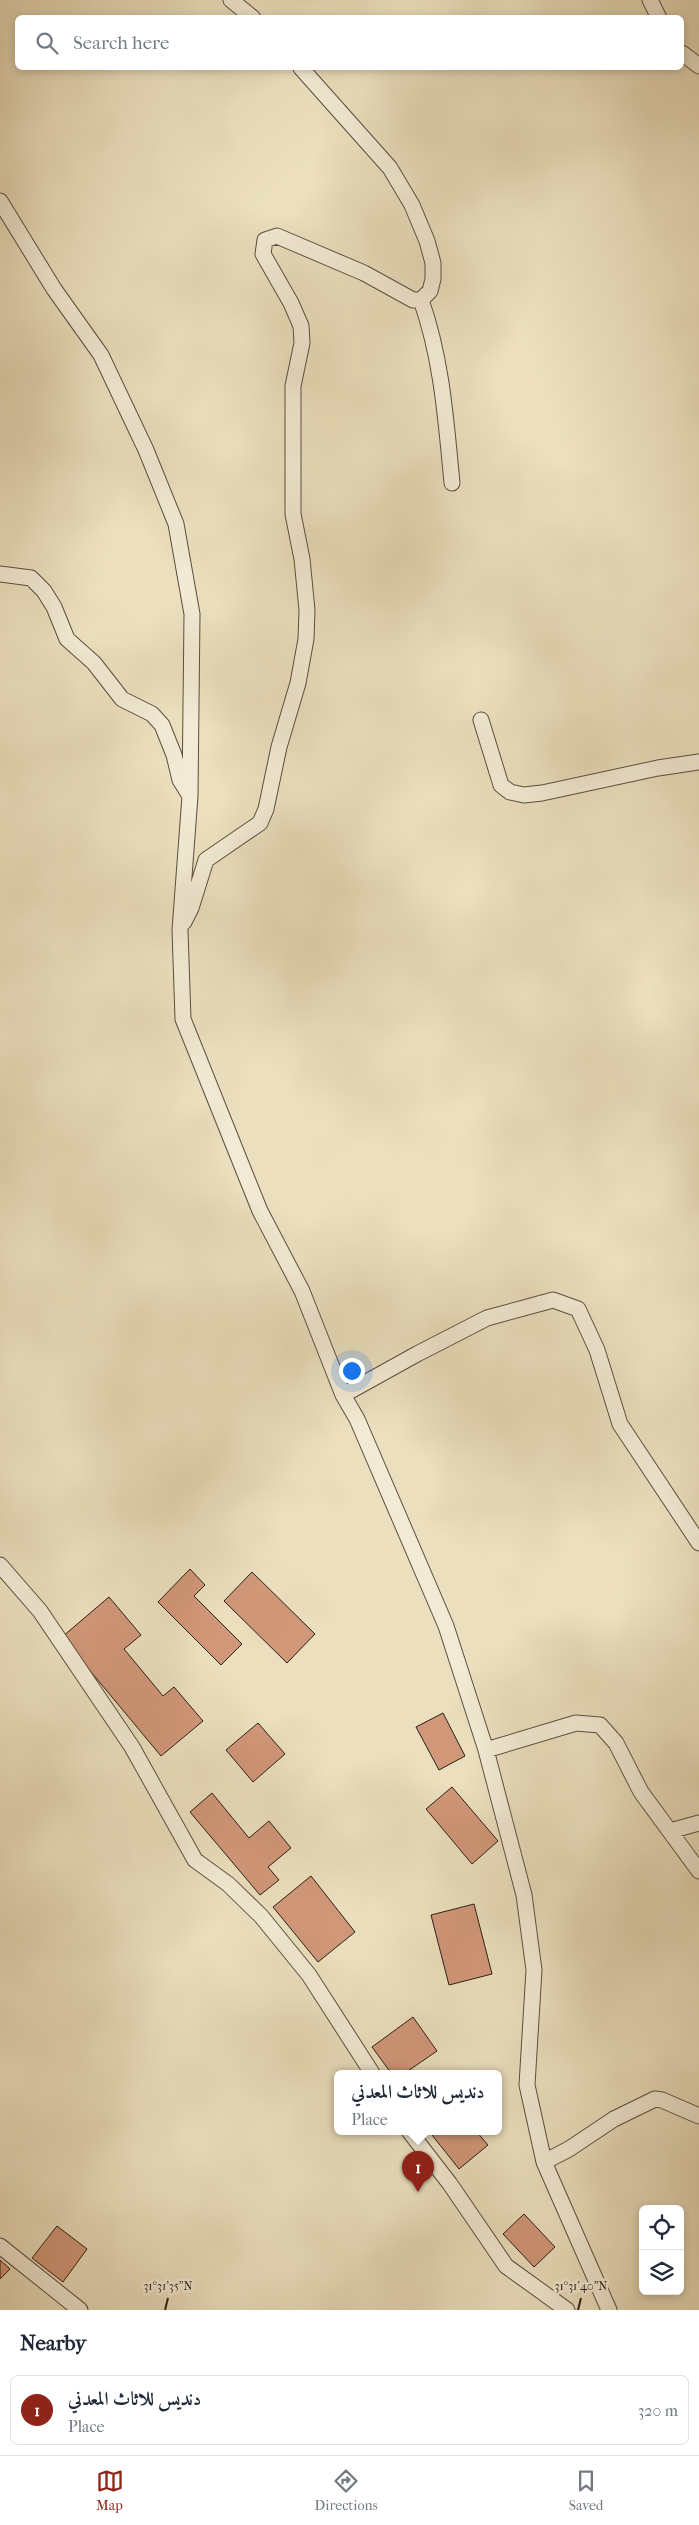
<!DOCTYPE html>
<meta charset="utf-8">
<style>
:root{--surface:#fff;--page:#f2f2f3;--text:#1f2937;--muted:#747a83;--line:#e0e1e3;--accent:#8f2418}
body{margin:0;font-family:"IM FELL French Canon",Amiri,serif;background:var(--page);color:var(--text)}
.controls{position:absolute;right:15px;bottom:15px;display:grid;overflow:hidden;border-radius:8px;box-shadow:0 2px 8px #0003}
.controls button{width:45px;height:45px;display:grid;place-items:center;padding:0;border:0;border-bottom:1px solid var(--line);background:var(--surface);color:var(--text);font:25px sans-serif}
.you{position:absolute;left:351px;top:1370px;width:18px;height:18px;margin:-12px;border:4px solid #fff;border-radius:50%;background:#1a73e8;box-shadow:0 0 0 8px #1a73e833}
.badge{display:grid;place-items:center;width:32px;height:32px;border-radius:50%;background:var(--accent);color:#fff;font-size:16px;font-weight:700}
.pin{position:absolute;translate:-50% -41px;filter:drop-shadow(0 1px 2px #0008)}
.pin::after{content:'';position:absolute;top:26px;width:18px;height:15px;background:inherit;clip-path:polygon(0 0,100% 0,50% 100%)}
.popup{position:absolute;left:334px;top:2070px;width:168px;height:65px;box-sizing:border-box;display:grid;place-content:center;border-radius:8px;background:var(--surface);filter:drop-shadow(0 1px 4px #0005);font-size:16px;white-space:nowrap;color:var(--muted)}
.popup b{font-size:19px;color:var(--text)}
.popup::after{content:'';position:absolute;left:50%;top:100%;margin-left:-10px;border:10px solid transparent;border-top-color:var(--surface)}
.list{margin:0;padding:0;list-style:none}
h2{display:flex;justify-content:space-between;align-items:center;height:65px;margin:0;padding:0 20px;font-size:21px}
h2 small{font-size:16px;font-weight:400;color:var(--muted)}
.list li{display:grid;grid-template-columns:32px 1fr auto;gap:15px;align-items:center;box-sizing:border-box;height:70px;margin:0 10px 10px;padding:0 10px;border:1px solid var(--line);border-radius:8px}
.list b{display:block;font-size:19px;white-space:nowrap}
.list p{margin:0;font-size:16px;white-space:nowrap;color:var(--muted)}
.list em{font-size:16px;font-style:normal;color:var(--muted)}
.icon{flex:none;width:28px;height:28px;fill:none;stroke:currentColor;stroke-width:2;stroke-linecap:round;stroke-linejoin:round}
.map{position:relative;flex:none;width:699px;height:2310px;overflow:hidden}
.search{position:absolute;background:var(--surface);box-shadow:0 2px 8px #0003;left:15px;right:15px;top:15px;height:55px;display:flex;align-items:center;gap:12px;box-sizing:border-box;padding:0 18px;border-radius:8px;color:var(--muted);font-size:19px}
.sheet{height:145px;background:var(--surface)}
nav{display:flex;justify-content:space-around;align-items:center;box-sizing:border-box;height:70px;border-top:1px solid var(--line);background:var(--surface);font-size:14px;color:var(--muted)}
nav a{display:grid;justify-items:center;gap:2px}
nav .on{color:var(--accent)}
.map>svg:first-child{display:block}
</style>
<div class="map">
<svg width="699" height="2310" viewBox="0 0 699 2310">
<rect width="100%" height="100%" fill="#ebdfbd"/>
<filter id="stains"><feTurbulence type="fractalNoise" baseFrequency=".004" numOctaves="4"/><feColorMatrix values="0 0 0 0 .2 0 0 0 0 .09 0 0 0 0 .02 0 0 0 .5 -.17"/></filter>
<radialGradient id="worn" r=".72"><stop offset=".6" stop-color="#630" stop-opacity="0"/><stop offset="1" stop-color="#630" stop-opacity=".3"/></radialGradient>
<path fill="#d19779" stroke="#2a1e18" d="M190,1569l15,16 -11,11 48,48 -21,21 -63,-63z
M252,1572l63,62 -28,29 -63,-62z
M109,1597l32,38 -17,14 39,47 11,-9 29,34 -42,35 -99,-119z
M443,1713l22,43 -26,14 -23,-43z
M258,1723l27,31 -32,28 -27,-32z
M452,1787l46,54 -26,23 -46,-55z
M212,1793l37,45 20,-17 22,27 -23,19 11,13 -19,15 -70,-83z
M311,1876l44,56 -37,30 -45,-55z
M474,1904l18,70 -43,11 -18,-70z
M413,2017l24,34 -32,22h-14l-19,-26z
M438,2131h38l12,14 -29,24 -27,-34z
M524,2214l31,33 -21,20 -31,-33z
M57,2226l30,23 -24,33 -31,-24z
M0,2260l10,9 -10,10z"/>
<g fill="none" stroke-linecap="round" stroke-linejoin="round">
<g stroke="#5a4e41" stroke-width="17">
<path id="street" d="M231,0l22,18
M650,0l9,18
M682,53l17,13
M0,201l54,88 47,66 45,95 30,74 16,90 -2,182 -10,134 3,89 77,192 42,80 41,104 14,24 89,207 40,124 38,145 10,75 -7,115 17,77 65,148
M421,300c21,59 25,121 31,183
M0,574l31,4 13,13 10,16 13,32 27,24 28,36 30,15 10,11 12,30 6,25 10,16
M481,720l20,65 9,7 14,3 18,-2 116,-25 41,-6
M184,922l7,-14 15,-48 54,-37 6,-14 13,-62 19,-64 8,-44 1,-29 -5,-51 -9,-45v-128l9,-43 -1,-17 -10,-23 -28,-49 2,-14 12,-4 87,37 49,27h8l9,-9 3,-12v-16l-6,-22 -15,-36 -22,-37 -89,-100
M343,1395l74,-41 70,-36 66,-18 25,9 19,41 23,74 79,119
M0,1565l40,46 92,136 63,113 33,24 33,32 48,59 63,98
M486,1750l90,-27 24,2 16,18 25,49 58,79
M670,1831l29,-8
M409,2131l41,53 56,82 61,44
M544,2162l25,-13 45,-30 41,-20 7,1 37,16
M0,2246l80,64"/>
</g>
<use href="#street" stroke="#f2ead4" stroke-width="15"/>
</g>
<path fill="none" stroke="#2a1e18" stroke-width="2" d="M165,2310l3,-12M578,2310l3,-12"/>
<g font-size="12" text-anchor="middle" fill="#2a1e18" stroke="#f2ead4" stroke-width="5" stroke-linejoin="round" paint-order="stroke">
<text x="168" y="2290">31°31'35"N</text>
<text x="581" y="2290">31°31'40"N</text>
</g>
<rect width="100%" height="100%" filter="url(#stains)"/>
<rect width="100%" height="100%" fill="url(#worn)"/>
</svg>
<div class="controls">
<button><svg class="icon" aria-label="locate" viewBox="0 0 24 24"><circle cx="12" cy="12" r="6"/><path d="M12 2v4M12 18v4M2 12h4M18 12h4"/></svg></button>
<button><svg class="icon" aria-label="layers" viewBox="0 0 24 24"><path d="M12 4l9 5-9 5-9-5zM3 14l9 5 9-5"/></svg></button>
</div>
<div class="you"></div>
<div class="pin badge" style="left:418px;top:2192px">1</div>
<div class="popup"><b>دنديس للاثاث المعدني</b>Place</div>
<div class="search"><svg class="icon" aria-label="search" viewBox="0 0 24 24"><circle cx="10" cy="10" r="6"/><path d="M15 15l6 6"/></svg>Search here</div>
</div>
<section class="sheet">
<h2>Nearby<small></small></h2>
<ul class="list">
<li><span class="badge">1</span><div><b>دنديس للاثاث المعدني</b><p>Place</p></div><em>320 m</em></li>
</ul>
</section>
<nav>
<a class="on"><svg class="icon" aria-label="map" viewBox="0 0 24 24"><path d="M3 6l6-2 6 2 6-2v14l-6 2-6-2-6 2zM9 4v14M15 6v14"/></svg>Map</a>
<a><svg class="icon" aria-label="directions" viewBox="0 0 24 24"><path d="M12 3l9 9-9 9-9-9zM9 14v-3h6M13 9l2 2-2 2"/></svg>Directions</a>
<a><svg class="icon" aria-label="saved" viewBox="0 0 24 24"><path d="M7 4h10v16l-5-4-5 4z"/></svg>Saved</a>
</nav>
